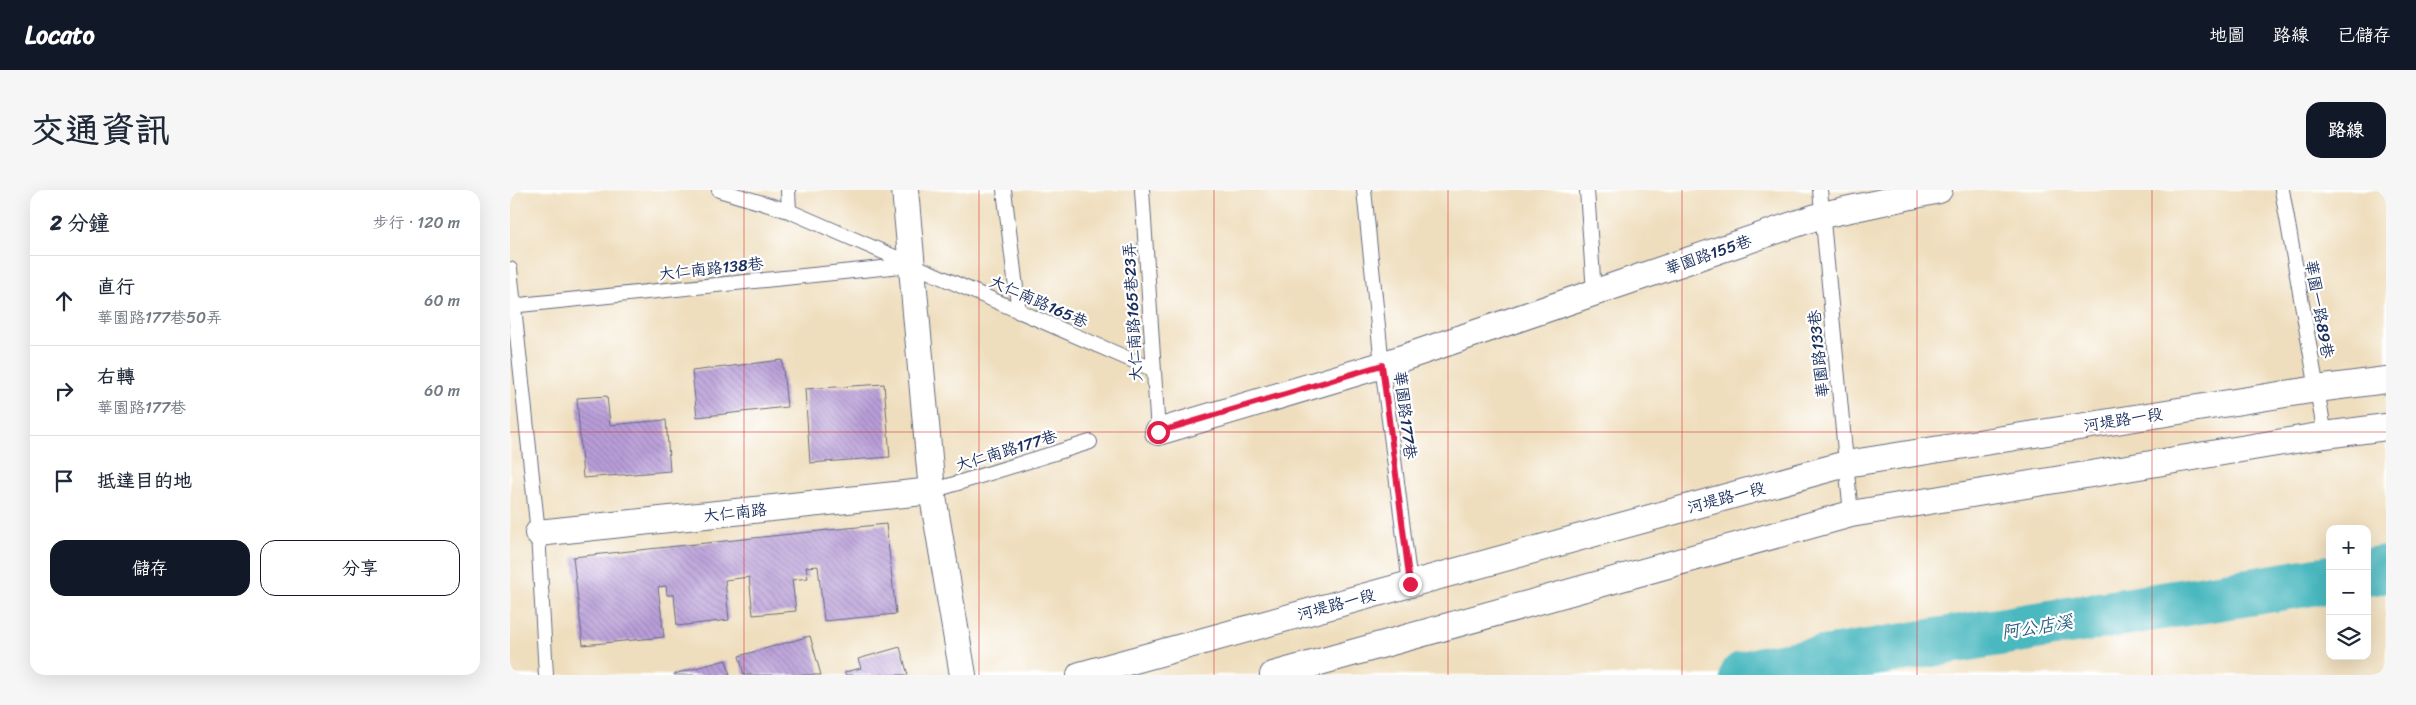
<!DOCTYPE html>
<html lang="zh-TW">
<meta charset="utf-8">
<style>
:root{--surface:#fff;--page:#f6f6f7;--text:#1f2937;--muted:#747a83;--line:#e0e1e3;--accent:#111827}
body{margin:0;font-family:Sriracha,"LXGW WenKai TC",sans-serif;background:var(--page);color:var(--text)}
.controls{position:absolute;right:15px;bottom:15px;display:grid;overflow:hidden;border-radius:10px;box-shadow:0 5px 20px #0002}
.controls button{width:45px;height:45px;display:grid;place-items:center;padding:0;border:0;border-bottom:1px solid var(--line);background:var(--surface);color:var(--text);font:25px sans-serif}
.stop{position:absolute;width:15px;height:15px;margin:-11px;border:4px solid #e11d48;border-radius:50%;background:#fff}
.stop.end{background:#e11d48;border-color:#fff;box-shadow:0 1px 5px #0008}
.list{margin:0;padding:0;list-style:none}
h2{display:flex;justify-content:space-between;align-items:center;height:65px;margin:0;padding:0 20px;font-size:21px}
h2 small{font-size:16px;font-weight:400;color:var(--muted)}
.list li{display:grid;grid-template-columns:32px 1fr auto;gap:15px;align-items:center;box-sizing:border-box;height:90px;padding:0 20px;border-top:1px solid var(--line)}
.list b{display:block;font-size:19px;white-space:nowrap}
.list p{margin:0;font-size:16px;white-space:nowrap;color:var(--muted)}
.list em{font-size:16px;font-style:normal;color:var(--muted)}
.actions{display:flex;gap:10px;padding:15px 20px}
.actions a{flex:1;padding:11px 0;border:1px solid var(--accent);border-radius:15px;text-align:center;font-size:18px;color:var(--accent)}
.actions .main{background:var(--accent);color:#fff}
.icon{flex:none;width:28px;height:28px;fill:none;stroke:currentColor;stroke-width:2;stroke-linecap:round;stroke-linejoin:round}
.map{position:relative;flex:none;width:1876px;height:485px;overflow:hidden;border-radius:15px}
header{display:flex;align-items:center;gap:30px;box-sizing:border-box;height:70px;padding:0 25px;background:var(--accent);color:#fff}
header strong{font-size:24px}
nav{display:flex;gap:28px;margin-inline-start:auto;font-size:18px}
.intro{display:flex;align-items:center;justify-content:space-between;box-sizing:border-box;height:120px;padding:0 30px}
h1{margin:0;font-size:35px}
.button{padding:12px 22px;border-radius:15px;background:var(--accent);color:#fff;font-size:18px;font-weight:700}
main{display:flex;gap:30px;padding:0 30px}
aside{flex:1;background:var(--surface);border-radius:15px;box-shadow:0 5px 20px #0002}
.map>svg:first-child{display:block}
</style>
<header>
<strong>Locato</strong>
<nav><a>地圖</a><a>路線</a><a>已儲存</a></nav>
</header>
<div class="intro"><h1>交通資訊</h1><a class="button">路線</a></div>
<main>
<aside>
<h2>2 分鐘<small>步行 · 120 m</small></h2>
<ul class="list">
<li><svg class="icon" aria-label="ahead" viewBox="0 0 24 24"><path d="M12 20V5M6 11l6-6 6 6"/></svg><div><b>直行</b><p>華園路177巷50弄</p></div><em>60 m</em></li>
<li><svg class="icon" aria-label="right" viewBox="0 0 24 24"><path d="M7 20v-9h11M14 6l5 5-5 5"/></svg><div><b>右轉</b><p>華園路177巷</p></div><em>60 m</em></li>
<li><svg class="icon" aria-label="arrive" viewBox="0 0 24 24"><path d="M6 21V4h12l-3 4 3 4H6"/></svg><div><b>抵達目的地</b></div></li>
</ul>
<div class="actions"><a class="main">儲存</a><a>分享</a></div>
</aside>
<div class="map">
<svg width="1876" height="485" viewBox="0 0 1876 485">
<defs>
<pattern id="building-back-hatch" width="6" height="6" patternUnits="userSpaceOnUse" patternTransform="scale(1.25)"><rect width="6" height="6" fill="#b99ed8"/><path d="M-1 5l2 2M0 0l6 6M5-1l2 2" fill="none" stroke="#9681b2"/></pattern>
</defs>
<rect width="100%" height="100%" fill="#fff"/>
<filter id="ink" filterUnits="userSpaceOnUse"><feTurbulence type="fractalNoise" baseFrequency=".02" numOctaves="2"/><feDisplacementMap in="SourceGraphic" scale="10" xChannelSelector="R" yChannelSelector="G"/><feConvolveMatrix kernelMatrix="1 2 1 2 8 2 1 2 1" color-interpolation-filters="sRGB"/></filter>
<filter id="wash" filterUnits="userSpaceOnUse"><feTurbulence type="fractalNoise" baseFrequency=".0096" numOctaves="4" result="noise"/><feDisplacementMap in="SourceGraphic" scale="20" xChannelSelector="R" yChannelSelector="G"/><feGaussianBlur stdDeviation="1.12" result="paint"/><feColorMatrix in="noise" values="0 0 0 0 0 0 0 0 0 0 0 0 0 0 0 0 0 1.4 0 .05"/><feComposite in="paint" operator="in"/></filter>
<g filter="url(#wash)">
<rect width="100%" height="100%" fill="#efdebd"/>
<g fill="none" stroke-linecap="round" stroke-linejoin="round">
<path stroke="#49b8bf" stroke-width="48" d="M1857,382l19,-3
M1234,485l18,-5 568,-91"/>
</g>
<g id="blocks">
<path fill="url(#building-back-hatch)" d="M272,170l5,47 -90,10 -5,-46z
M374,194l6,73 -80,6 -5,-74z
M97,206l3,29 56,-5 4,51 -87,7 -6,-80z
M376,334l10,90 -72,7 -6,-55 -12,1 2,11 -16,2 4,31 -43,4 -4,-38 -24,3 4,40 -52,6 -3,-31h-7l-1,-9 -8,1 6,50 -81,8 -10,-88z
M300,446l11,39h-77l-5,-19z
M390,457l8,28h-63v-3l16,-4 -3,-9z
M216,470l4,15h-56v-1z"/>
</g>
</g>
<g filter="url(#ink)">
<use href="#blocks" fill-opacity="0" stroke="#656c7f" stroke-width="1"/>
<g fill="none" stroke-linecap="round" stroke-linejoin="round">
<g stroke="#656c7f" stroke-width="16">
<path id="lane" d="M209,0l70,21 363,158
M278,0l1,21
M494,0l15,122
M632,0l16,242
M854,0l18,175 28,219
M1077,0l7,103
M1310,0l31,324
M1772,0l43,245
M0,79l28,264 8,142
M0,116l401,-41
M422,301l158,-49"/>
</g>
<g stroke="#656c7f" stroke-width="28">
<path id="street" d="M395,0l27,301 31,184
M648,242l224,-67 440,-150 117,-25
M28,343l394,-42
M570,485l766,-211 471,-75 69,-9
M763,485l578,-161 474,-79 61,-8"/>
</g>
<use href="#lane" stroke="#fff" stroke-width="14"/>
<use href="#street" stroke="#fff" stroke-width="26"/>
</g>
</g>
<g fill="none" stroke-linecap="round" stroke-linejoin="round" filter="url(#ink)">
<path stroke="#e11d48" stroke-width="6" d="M648,242l224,-67 28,219"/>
</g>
<path fill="none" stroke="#d62828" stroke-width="1" stroke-opacity="0.55" d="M234,0v485M469,0v485M704,0v485M938,0v485M1172,0v485M1407,0v485M1642,0v485M0,242h1876"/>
<g text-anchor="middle" stroke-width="4.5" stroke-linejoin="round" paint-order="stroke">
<g font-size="16" fill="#1b2f5e" stroke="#fff">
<text transform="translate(1198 64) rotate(-19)" y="6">華園路155巷</text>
<text transform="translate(201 78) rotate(-6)" y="6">大仁南路138巷</text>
<text transform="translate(529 111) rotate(24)" y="6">大仁南路165巷</text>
<text transform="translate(1810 119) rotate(80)" y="6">華園一路89巷</text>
<text transform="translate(622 122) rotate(-93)" y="6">大仁南路165巷23弄</text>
<text transform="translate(1308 164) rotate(-96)" y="6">華園路133巷</text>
<text transform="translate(896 225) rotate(83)" y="6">華園路177巷</text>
<text transform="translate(1613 229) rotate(-9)" y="6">河堤路一段</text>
<text transform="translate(496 260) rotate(-17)" y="6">大仁南路177巷</text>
<text transform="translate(1216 307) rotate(-15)" y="6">河堤路一段</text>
<text transform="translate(225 322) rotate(-6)" y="6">大仁南路</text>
<text transform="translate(826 414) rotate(-15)" y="6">河堤路一段</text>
</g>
<g font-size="18" font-style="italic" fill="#2b5f80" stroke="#fff">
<text transform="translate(1527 437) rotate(-9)" y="6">阿公店溪</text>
</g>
</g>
</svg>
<div class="controls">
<button>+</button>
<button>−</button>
<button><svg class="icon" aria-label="layers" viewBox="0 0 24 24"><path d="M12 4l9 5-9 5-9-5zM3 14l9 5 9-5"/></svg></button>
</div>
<div class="stop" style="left:648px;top:242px"></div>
<div class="stop end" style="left:900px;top:394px"></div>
</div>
</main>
